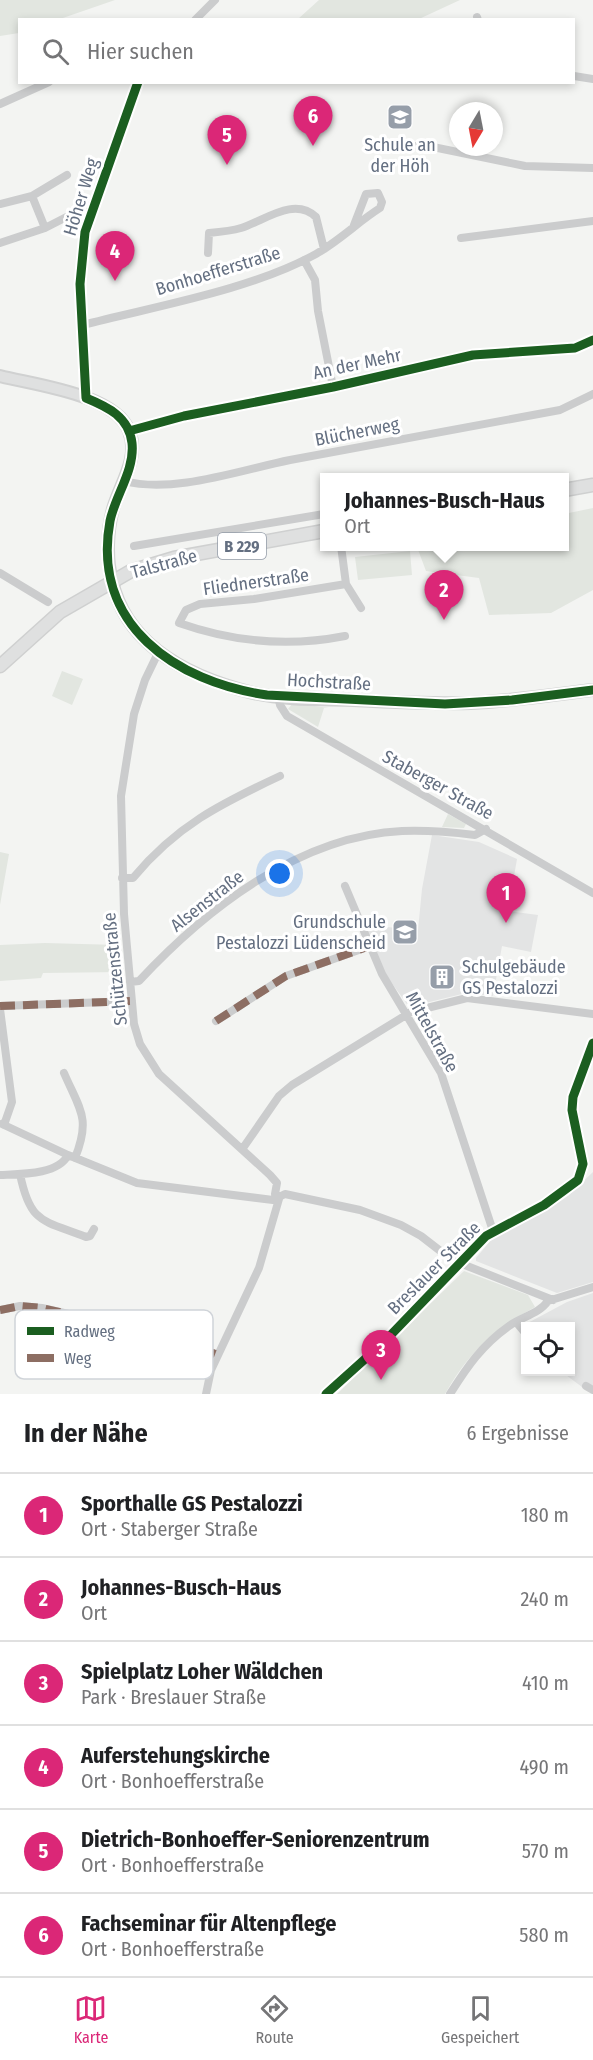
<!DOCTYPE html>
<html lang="de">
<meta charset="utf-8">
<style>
:root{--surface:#fff;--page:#f6f6f6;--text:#202124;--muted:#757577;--line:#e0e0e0;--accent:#db2777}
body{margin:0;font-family:"Fira Sans Condensed",sans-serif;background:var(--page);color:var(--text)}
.controls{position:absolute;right:18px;bottom:18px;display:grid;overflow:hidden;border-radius:0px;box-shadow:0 3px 9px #0003}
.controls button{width:54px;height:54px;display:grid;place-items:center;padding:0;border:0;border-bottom:2px solid var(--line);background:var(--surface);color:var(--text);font:30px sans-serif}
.compass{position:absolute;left:449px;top:102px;width:54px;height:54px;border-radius:50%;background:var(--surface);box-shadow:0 3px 9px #0003;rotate:190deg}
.you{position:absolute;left:280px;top:874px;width:21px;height:21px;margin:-15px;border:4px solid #fff;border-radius:50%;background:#1a73e8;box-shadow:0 0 0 9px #1a73e833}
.badge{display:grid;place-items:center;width:39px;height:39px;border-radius:50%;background:var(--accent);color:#fff;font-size:20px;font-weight:700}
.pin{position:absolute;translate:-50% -50px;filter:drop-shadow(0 2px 3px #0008)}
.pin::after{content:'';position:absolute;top:32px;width:21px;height:18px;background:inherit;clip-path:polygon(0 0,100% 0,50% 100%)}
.popup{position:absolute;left:320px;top:473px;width:249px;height:78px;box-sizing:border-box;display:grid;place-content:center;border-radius:0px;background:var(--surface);filter:drop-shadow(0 2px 4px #0005);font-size:20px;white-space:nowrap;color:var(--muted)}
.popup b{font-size:22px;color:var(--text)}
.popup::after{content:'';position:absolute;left:50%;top:100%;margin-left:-12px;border:12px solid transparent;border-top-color:var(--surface)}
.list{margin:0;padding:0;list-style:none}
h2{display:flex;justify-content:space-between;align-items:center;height:78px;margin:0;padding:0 24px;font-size:26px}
h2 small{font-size:20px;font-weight:400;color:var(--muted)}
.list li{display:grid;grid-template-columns:39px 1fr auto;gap:18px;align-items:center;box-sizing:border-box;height:84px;padding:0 24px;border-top:2px solid var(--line)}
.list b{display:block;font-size:22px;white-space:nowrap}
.list p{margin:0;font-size:20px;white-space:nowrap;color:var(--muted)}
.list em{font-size:20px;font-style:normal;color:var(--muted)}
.icon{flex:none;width:33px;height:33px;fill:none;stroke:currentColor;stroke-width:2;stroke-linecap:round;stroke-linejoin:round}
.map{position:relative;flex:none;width:593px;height:1394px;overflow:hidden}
.search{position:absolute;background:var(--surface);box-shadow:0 3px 9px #0003;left:18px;right:18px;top:18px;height:66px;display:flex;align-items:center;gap:15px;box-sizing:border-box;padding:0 21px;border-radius:0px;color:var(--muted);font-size:22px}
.sheet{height:582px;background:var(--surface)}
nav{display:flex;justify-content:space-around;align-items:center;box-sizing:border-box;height:84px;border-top:2px solid var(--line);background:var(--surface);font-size:16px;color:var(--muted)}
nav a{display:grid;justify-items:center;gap:3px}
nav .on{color:var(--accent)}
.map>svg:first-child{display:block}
</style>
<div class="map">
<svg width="593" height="1394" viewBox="0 0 593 1394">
<rect width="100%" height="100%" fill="#f3f4f2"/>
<path fill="#e3e4e4" d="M432,835l47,7 38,17 -9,52 30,4 -7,37 -29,-6 -9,50 -27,-3 -57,14 -23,-32 -20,-50 52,5 4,-41z
M593,1172v110l-36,11 -81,-32v-3l21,-25 48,-22 23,-15z
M593,1293v93l-8,-4 -3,5 -16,-12 4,-3v-46l-46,-1 43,-23z"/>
<path fill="#e2e6e0" d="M0,0h115l-55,19 -40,1 -1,13 -19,3z
M319,0h141l-41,19h-121z
M593,508v82l-42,23 -62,2 -10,-37 -53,-7 -9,-24 147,-1v-32z
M410,551l2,24 -54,5 -3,-23z
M62,671l21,8 -11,26 -20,-9z
M293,703l36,5h-5l-6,19 -30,-18z
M448,814l18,10 -2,4 -22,-1z
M0,852l9,2 -9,51z
M45,943l74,2 2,27 -78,1 -2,5 -41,3v-36z
M464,1271l64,24 7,12c-43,24 -66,45 -90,87h-108z"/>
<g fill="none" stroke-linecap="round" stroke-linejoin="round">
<g stroke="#d0d1d1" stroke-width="14">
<path id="secondary" d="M0,376c35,9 115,18 129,55 11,27 -9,53 -16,78 -6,22 -7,50 -1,72 15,67 80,97 141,112 32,7 68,6 100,7 39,2 79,4 118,3 41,-2 81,-8 122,-13"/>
</g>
<g stroke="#cfd0d0" stroke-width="15">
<path id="primary" d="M564,490l29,-5
M0,666l60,-54 71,-41 43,-13 150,-27"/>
</g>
<path stroke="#cbcccd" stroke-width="8" d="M477,17l1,3
M195,20l20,-20
M574,76l19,3
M0,104l49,-22
M412,146l21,1 92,19 68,2
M32,196l13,32
M0,204l32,-8 35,-21
M461,238l132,-17
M0,243l45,-15 39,-20 9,1
M208,253l1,-20c11,-1 22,-2 32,-5 23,-7 53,-32 75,-11l8,32
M304,260l11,20 3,31 15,76
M83,325c73,-19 168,-35 233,-71 23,-13 42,-32 64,-46l2,-6 -4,-9 -12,1 -12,31
M86,398l-6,-114 5,-52 53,-150
M129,431l55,-15 149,-29 140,-32 102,-7 18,-8
M124,481c50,13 116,-11 166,-21 90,-17 180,-34 270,-50l33,-16
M134,546l190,-32
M341,546l5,38 15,24
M0,573l48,29
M345,636c-56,11 -112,6 -166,-13l7,-13 14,-6 54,-5 92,-15
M158,653l-13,27 -11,34 -13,82 3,118 10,110 6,20 19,30 111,101 7,8 -2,11 4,5 -20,69 -48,102 -5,24
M278,696l2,9 7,11 306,177
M122,878h11c43,-52 87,-74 147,-102
M345,886l37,88 59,99 52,158
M130,982l9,-1c67,-72 160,-145 263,-150 25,-1 49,1 73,4l11,-6
M0,1006l132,-5
M0,1009l12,93 -8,23
M216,1021l70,-45 84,-30
M64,1073c16,37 27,45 11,85
M2,1124l66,31
M243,1148l36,-52 13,-11 119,-73 56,-14 126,16
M20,1174c10,50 23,46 66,63l4,-1 4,-7
M0,1175c20,-1 58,0 68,-20l69,28 136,17 12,-6 75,16 41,15 20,11 31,24 101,40
M0,1310l20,-4 22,2 132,30 44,17
M516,1322l10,12
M586,1386l7,4
M326,1394l58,-52 102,-106 58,-31 34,-25 5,-16 -11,-54 1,-13 20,-54
M450,1394c17,-27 32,-49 59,-68 12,-9 30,-12 39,-25l45,-14"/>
<use href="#secondary" stroke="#dfe0e0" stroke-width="10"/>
<use href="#primary" stroke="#dfe0e0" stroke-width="12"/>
<path stroke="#8d6e63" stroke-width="8" stroke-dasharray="15 8" stroke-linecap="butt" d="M0,1006l132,-5
M216,1021l70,-45 84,-30
M0,1310l20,-4 22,2 132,30 44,17"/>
<g stroke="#fff" stroke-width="13">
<path id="cycleway" d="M138,82l-53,150 -5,52 6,114c22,9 43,19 46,45 3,27 -17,53 -22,78 -19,104 66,161 157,174l178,9 67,-4 81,-10
M129,431l55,-15 149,-29 140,-32 102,-7 18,-8
M326,1394l58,-52 102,-106 58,-31 34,-25 5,-16 -11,-54 1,-13 20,-54"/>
</g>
<use href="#cycleway" stroke="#1b5e20" stroke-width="9"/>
</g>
<defs>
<g id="school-square" transform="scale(1.35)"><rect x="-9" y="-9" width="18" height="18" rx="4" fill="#969ea9" stroke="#fff"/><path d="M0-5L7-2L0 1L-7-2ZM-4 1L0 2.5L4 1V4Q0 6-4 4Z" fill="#fff"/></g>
<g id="building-square" transform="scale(1.35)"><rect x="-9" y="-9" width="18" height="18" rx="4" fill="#969ea9" stroke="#fff"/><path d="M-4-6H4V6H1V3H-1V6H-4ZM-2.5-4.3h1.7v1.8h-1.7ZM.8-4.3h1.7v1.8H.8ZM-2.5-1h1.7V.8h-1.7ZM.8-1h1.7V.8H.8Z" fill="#fff"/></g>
</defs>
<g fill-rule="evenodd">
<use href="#school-square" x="400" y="117"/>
<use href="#school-square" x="405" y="932"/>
<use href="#building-square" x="442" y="977"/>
</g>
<g text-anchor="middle" stroke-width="6" stroke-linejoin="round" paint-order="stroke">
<rect fill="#fff" stroke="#929aa7" stroke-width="1.5" x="218" y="533" width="48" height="26" rx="4.5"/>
<g font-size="16" font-weight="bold" fill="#646f81">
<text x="242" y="552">B 229</text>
</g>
<g font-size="18" fill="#646f81" stroke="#fff">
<text x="400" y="151">Schule an<tspan x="400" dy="21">der Höh</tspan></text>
<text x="386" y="928" text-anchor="end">Grundschule<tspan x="386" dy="21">Pestalozzi Lüdenscheid</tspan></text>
<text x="462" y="973" text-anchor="start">Schulgebäude<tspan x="462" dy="21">GS Pestalozzi</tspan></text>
</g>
<g font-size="18" fill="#646f81" stroke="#fff">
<text transform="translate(81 197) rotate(-73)" y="6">Höher Weg</text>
<text transform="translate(218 271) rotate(-17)" y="6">Bonhoefferstraße</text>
<text transform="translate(357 364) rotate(-12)" y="6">An der Mehr</text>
<text transform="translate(357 432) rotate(-11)" y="6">Blücherweg</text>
<text transform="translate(164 564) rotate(-15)" y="6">Talstraße</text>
<text transform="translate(256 582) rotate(-8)" y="6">Fliednerstraße</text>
<text transform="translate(329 682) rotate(3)" y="6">Hochstraße</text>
<text transform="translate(438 785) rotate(29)" y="6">Staberger Straße</text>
<text transform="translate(207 901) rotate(-38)" y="6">Alsenstraße</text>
<text transform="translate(115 969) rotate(-96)" y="6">Schützenstraße</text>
<text transform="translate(432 1032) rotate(61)" y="6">Mittelstraße</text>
<text transform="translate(434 1268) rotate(-45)" y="6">Breslauer Straße</text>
</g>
</g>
<rect x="15" y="1310" width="198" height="69" rx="9" fill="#fff" stroke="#d0d4d9" stroke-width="1.5"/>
<rect x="27" y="1327" width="27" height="8" fill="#1b5e20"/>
<rect x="27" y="1354" width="27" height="8" fill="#8d6e63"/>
<g font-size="16" fill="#646f81">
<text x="64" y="1337">Radweg</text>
<text x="64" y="1364">Weg</text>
</g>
</svg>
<div class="controls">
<button><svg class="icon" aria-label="locate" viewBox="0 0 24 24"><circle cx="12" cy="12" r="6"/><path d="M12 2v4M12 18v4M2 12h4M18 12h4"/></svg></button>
</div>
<svg class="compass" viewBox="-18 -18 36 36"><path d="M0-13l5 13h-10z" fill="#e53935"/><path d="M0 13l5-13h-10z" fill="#757577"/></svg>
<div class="you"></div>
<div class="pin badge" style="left:506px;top:923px">1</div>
<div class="pin badge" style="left:444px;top:620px">2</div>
<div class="popup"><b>Johannes-Busch-Haus</b>Ort</div>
<div class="pin badge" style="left:381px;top:1380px">3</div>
<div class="pin badge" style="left:115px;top:281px">4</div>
<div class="pin badge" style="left:227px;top:165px">5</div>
<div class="pin badge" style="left:313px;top:146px">6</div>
<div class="search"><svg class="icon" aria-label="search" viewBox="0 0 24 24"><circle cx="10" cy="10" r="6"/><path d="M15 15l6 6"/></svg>Hier suchen</div>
</div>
<section class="sheet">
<h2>In der Nähe<small>6 Ergebnisse</small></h2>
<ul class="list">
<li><span class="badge">1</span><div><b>Sporthalle GS Pestalozzi</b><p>Ort · Staberger Straße</p></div><em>180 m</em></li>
<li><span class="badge">2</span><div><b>Johannes-Busch-Haus</b><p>Ort</p></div><em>240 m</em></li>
<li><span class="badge">3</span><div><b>Spielplatz Loher Wäldchen</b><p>Park · Breslauer Straße</p></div><em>410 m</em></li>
<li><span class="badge">4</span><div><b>Auferstehungskirche</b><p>Ort · Bonhoefferstraße</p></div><em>490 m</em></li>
<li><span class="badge">5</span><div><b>Dietrich-Bonhoeffer-Seniorenzentrum</b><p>Ort · Bonhoefferstraße</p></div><em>570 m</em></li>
<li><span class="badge">6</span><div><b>Fachseminar für Altenpflege</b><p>Ort · Bonhoefferstraße</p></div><em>580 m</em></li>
</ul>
</section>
<nav>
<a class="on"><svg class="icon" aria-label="map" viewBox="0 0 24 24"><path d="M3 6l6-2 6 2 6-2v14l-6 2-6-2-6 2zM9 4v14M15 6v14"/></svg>Karte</a>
<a><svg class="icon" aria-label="directions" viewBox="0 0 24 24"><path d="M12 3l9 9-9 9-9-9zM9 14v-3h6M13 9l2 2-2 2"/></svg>Route</a>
<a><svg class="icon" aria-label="saved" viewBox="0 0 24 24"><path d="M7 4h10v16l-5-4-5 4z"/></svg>Gespeichert</a>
</nav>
